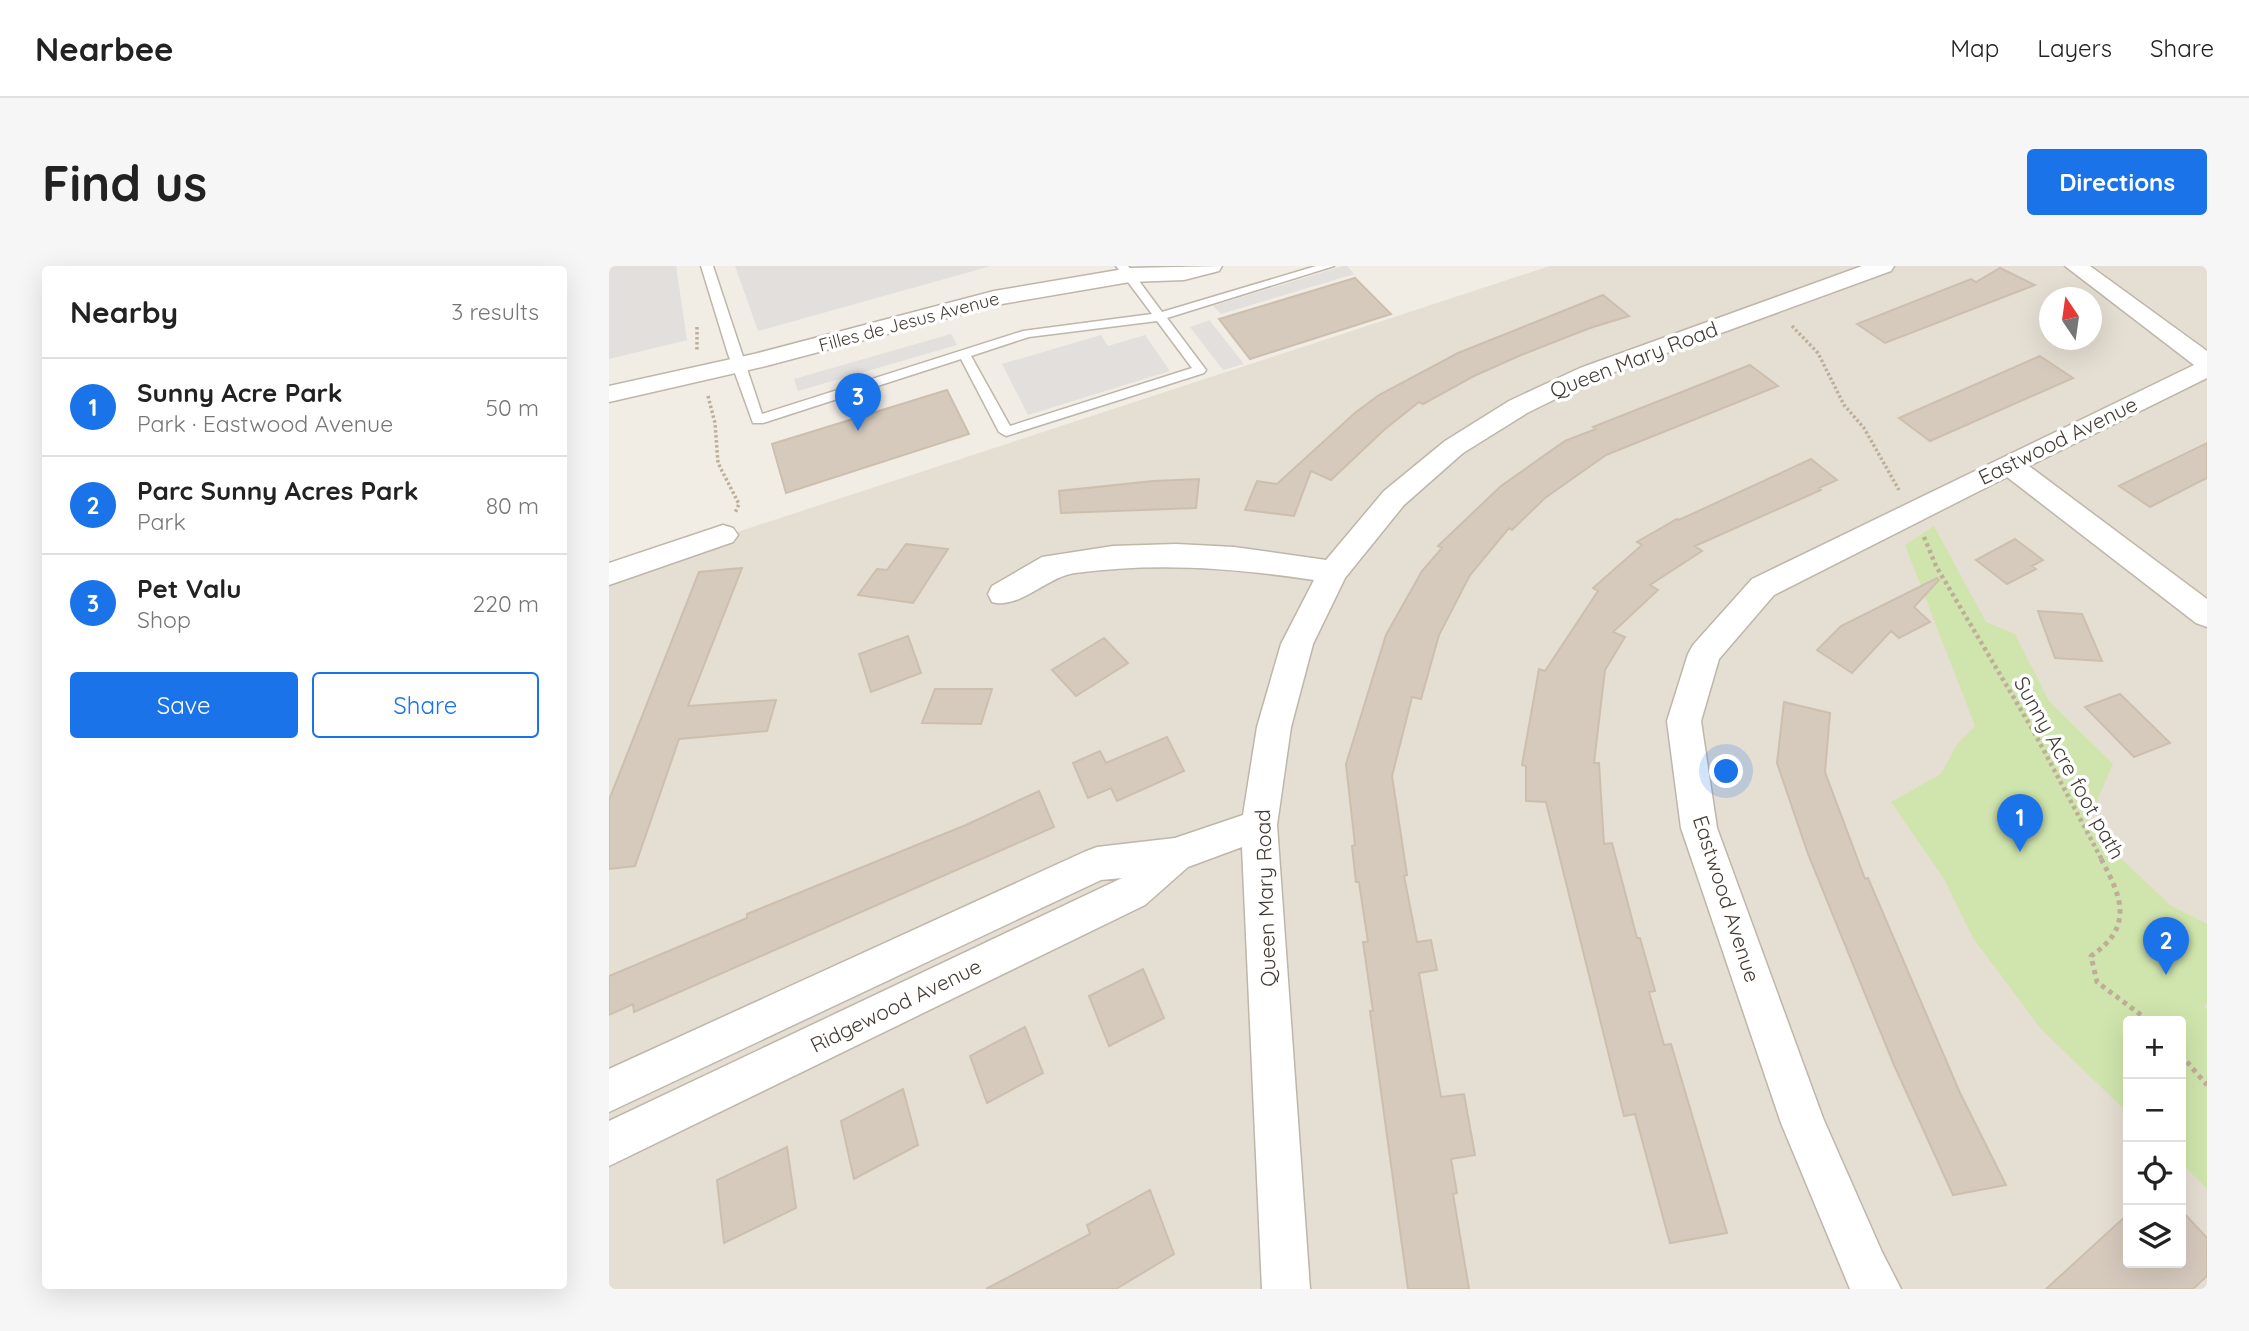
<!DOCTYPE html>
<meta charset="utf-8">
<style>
:root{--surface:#fff;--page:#f6f6f6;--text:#222;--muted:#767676;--line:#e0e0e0;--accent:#1a73e8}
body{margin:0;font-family:Quicksand,sans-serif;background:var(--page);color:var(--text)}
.controls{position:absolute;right:21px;bottom:21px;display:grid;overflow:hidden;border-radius:7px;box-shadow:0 7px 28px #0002}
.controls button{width:63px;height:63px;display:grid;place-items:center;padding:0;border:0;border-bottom:2px solid var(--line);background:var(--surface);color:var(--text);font:35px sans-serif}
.compass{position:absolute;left:1430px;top:21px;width:63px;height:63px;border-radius:50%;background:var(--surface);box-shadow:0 7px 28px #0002;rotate:347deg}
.you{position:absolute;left:1118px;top:506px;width:24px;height:24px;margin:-18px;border:5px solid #fff;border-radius:50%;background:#1a73e8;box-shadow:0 0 0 10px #1a73e833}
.badge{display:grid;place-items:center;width:46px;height:46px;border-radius:50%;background:var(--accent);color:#fff;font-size:23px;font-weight:700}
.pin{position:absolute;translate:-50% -58px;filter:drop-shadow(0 2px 4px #0008)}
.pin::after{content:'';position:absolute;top:37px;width:24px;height:21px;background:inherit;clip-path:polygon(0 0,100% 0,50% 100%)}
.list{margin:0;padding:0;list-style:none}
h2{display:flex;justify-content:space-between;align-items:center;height:91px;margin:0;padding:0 28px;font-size:30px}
h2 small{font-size:23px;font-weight:400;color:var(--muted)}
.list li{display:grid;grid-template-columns:46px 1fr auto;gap:21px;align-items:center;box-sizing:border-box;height:98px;padding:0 28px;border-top:2px solid var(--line)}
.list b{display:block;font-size:26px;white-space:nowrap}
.list p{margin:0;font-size:23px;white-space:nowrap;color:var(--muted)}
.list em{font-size:23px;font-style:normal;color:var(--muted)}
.actions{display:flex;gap:14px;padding:21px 28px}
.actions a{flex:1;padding:16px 0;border:2px solid var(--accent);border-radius:7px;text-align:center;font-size:24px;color:var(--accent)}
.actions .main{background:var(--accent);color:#fff}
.icon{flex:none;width:38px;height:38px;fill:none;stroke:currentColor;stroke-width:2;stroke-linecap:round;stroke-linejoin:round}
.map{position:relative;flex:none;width:1598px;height:1023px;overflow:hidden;border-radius:7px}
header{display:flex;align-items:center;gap:42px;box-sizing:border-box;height:98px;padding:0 35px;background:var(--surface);border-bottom:2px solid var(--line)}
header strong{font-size:33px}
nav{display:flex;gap:38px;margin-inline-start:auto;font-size:24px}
.intro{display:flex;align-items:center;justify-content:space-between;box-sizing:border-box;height:168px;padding:0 42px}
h1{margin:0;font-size:49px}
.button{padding:18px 32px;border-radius:7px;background:var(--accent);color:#fff;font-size:24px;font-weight:700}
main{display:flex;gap:42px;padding:0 42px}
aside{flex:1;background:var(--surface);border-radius:7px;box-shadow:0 7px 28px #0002}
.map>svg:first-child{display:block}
</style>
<header>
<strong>Nearbee</strong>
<nav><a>Map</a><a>Layers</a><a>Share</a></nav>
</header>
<div class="intro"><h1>Find us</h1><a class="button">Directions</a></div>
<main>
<aside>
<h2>Nearby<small>3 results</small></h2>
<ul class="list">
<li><span class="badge">1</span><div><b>Sunny Acre Park</b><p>Park · Eastwood Avenue</p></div><em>50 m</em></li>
<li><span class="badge">2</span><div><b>Parc Sunny Acres Park</b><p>Park</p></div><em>80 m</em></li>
<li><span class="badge">3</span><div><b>Pet Valu</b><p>Shop</p></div><em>220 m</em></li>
</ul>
<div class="actions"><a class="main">Save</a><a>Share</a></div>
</aside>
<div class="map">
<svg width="1598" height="1023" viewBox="0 0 1598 1023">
<rect width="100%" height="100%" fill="#f1ece4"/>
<path fill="#e5ded2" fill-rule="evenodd" d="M941,0h657v1023h-1598v-715zM1440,32h42v42h-42zM1519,755h53v242h-53z"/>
<path fill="#d0e5ad" d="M1325,260l52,96 29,12 34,67 64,63 -27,61 84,80 37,19v80l-3,2 3,3v180l-26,-26v-142h-53v92l-87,-84 -68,-91 -29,-59 -53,-77 50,-28 16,-30 18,-18 -70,-181z"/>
<path fill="#e2dfdc" d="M0,0h67l11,74 -78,19z
M126,0h256l-233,65z
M734,0h4l7,8 -133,40 -8,-8z
M601,54v1l34,43 -21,6 -33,-43z
M342,68l6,11 -159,46 -4,-12z
M492,69l7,11 37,-11 25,36 -142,44 -26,-51z"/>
<path fill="#d6cabd" stroke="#cdbfad" stroke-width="2" d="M1391,2l35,17 -150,58 -28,-19 114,-45 5,3z
M746,12l36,36 -141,45 -31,-40z
M994,29l26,21 -39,12 -69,27 -47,21 -51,28 -4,-2 -35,28 -53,50 -20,-9 -17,45 -49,-6 12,-29 20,3 79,-72 23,-17 79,-42z
M1431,90l33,22 -143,63 -31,-23z
M1141,99l28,21 -172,69 -61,43 -33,32 -3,-2 -39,47 -31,60 -18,64 -9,-2 -20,79 15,99 -3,1 13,66 14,-2 6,30 -18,3 22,124 23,-3 11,61 -24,4 6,34 -4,1 16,95h-61l-38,-278h3l-10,-69h5l-9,-60h-3l-4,-36 3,-1 -9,-81 40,-129 36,-64 20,-23 -4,-2 63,-60 64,-45 31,-12 -3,-2z
M338,124l22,44 -183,59 -14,-49z
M1598,177v35l-57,29 -31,-21z
M1202,193l26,21 -18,8 2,2 -126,56 7,5 -52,34 8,5 -45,42 12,5 -20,33 -11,93h5l5,81 8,-1 25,95h3l15,53 -6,1 15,53 7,-1 56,189 -57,10 -35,-129 -11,2 -78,-314 -20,-1v-35l-4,-1 17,-96 6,2 53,-80 -5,-3 49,-43 -5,-3 40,-23 2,1z
M590,213l-3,29 -135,5 -2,-22 94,-10z
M1406,273l28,21 -11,6 4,3 -29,15 -31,-24z
M297,278l42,5 -35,54 -55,-8 19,-26 10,1z
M133,302l-54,138 88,-6 -9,31 -88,8 -44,127 -26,3v-69l90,-228z
M1328,312l2,2 -25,27 16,15 -31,16 -8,-7 -39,42 -35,-23 24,-24z
M1429,345l44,3 20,47 -47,-3z
M299,370l13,37 -50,19 -12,-38z
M495,372l24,25 -52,33 -24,-26z
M326,423h57l-11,35 -59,-1z
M1511,428l50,49 -36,14 -49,-50z
M1175,436l46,11 -5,59 40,107 3,-1 92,215 46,92 -53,10 -59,-130 -86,-211 -31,-91z
M558,471l17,34 -67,30 -6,-13 -23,10 -15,-35 27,-12 6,12z
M430,525l15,36 -420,185 -1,-8 -24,11v-39l138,-58v-4l219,-89z
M534,703l21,49 -55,28 -20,-50z
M416,761l18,46 -56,30 -17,-47z
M294,823l15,56 -64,34 -13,-58z
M178,881l9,61 -72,35 -7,-63z
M541,924l24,64 -58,35h-130l104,-55 -3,-9z
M1572,944l26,28v38l-14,13h-147l82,-75v49h53z"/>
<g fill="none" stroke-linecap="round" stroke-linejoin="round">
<g stroke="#bfb6aa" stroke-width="3">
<path id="lane" d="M92,0h12l49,148 261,-83 129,-17 -36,-48h12l34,46 154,-46h18l-167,52 39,52 -2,3 -198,63 -7,-4 -38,-73 -198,64h-10l-25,-69zM548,55l35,47 -182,58 -39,-70 58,-19z"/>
</g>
<g stroke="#bfb6aa" stroke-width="3">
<path id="street" d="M613,0l-3,5 -35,9 -54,2 -134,23 -230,61 -157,36v-16l145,-32 240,-63 136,-23z
M1253,0h32l-3,5 -293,107 -71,35 -64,40 -59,52 -59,73 -32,66 -22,83 -14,98 33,464h-48l-20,-442 -54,20 -43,38 -536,261v-45l513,-243 -21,2 -492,232v-43l475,-217 13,-5 78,-9 68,-23 14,-88 24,-83 33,-64c-81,-12 -158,-18 -239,-7 -29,4 -56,37 -83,29l-4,-8 4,-8 50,-29 71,-11 63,-2 58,3 92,13 58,-69 61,-50 64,-40 71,-33z
M1456,0h25l117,85v27l-178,88 178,133v28l-11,-4 -189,-146 -233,118 -55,64 -18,62 16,107 106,290 59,134 19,37h-51l-69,-166 -100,-295 -14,-107 21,-67 5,-9 59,-66 442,-214z
M114,259l10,3 5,7 -5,7 -124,43v-22z"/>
</g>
<path stroke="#beae99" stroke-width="3.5" stroke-dasharray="2.5 2.5" stroke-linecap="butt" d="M1183,60l26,27 26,52 20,23 35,62
M88,61v23
M99,130l7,27 3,40 21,41 -4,9"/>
<path stroke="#beae99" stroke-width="4.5" stroke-dasharray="3.5 3.5" stroke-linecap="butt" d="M1315,271l12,29 98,166 68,128"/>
<path stroke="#beae99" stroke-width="5" stroke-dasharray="4.5 4.5" stroke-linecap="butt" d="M1492,593c21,38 33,68 -10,97l6,26 52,39
M1572,789l26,30"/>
<use href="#lane" fill="#fff" fill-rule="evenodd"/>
<use href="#street" fill="#fff" fill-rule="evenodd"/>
</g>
<g text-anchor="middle" stroke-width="7" stroke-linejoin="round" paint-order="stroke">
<g font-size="18" fill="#433c34" stroke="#fff">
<text transform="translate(300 56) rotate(-15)" y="6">Filles de Jesus Avenue</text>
</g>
<g font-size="21" fill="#433c34" stroke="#fff">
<text transform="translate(1025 94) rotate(-21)" y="7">Queen Mary Road</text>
<text transform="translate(1449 175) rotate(-26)" y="7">Eastwood Avenue</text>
<text transform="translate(1460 502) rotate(61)" y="7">Sunny Acre foot path</text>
<text transform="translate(657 632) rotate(-92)" y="7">Queen Mary Road</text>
<text transform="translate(1117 633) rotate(72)" y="7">Eastwood Avenue</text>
<text transform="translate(287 740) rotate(-26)" y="7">Ridgewood Avenue</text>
</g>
</g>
</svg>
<div class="controls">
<button>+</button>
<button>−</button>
<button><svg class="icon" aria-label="locate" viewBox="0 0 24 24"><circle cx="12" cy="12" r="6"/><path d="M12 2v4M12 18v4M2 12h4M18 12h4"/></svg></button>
<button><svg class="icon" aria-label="layers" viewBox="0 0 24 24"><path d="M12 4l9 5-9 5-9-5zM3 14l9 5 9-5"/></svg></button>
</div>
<svg class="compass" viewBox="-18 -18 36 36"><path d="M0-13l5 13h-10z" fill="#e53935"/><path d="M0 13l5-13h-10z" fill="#767676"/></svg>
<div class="you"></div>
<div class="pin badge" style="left:1411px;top:586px">1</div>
<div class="pin badge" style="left:1557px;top:709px">2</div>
<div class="pin badge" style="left:249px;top:165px">3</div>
</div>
</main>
